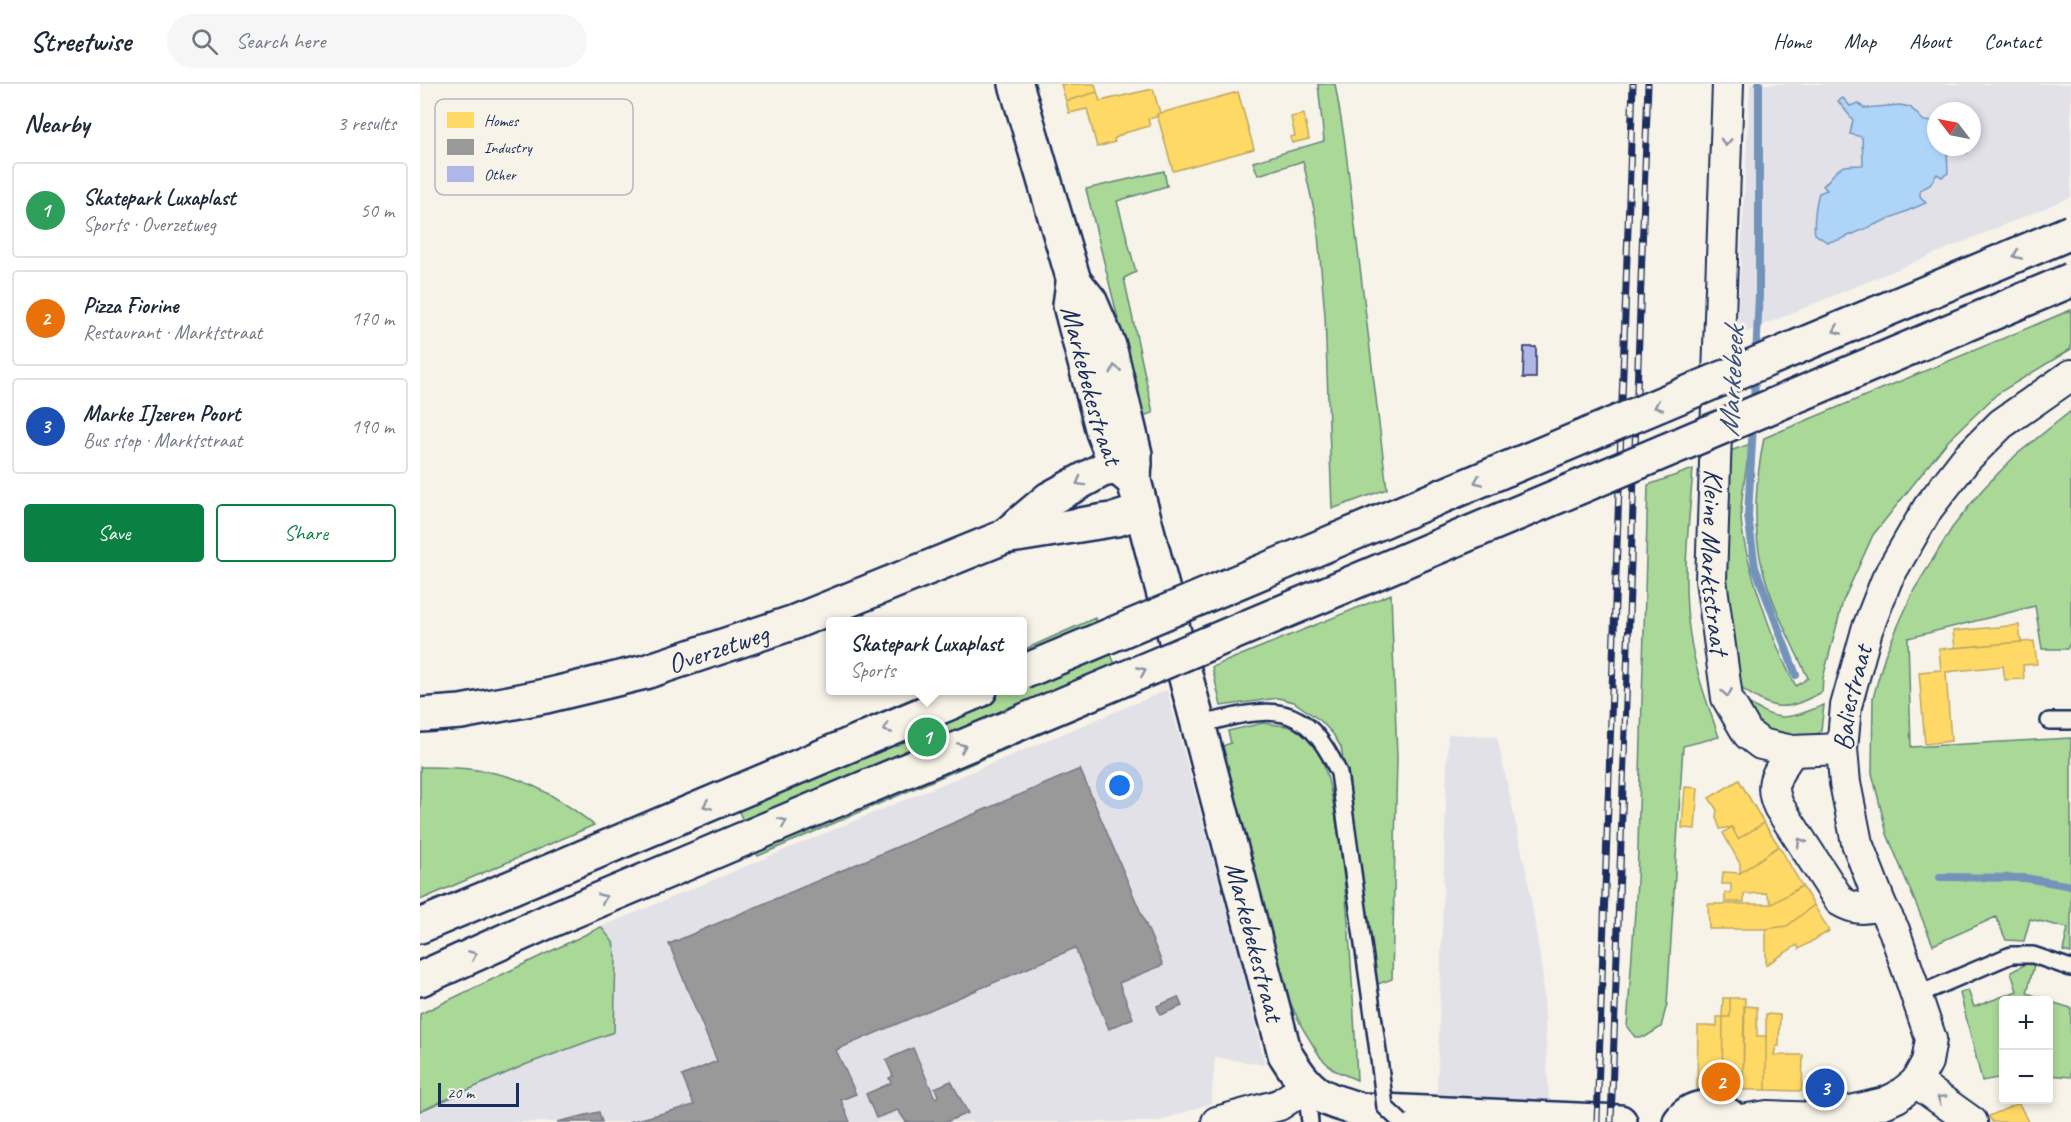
<!DOCTYPE html>
<meta charset="utf-8">
<style>
:root{--surface:#fff;--page:#f6f6f7;--text:#1f2937;--muted:#747a83;--line:#e0e1e3;--accent:#0b8043}
body{margin:0;font-family:Caveat,sans-serif;background:var(--page);color:var(--text)}
.controls{position:absolute;right:18px;bottom:18px;display:grid;overflow:hidden;border-radius:6px;box-shadow:0 3px 9px #0003}
.controls button{width:54px;height:54px;display:grid;place-items:center;padding:0;border:0;border-bottom:2px solid var(--line);background:var(--surface);color:var(--text);font:30px sans-serif}
.compass{position:absolute;left:1507px;top:18px;width:54px;height:54px;border-radius:50%;background:var(--surface);box-shadow:0 3px 9px #0003;rotate:302deg}
.scale{position:absolute;left:18px;bottom:15px;width:81px;box-sizing:border-box;padding-left:6px;border:3px solid #1b2f5e;border-top:0;font-size:16px;line-height:21px;white-space:nowrap;color:#1b2f5e;-webkit-text-stroke:4px #f7f3e8;paint-order:stroke}
.you{position:absolute;left:700px;top:702px;width:21px;height:21px;margin:-15px;border:4px solid #fff;border-radius:50%;background:#1a73e8;box-shadow:0 0 0 9px #1a73e833}
.badge{display:grid;place-items:center;width:39px;height:39px;border-radius:50%;background:var(--accent);color:#fff;font-size:20px;font-weight:700}
.pin{position:absolute;translate:-50% -50%;border:3px solid #fff;box-shadow:0 2px 6px #0006}
.popup{position:absolute;left:406px;top:533px;width:201px;height:78px;box-sizing:border-box;display:grid;place-content:center;border-radius:6px;background:var(--surface);filter:drop-shadow(0 2px 4px #0005);font-size:20px;white-space:nowrap;color:var(--muted)}
.popup b{font-size:22px;color:var(--text)}
.popup::after{content:'';position:absolute;left:50%;top:100%;margin-left:-12px;border:12px solid transparent;border-top-color:var(--surface)}
.list{margin:0;padding:0;list-style:none}
h2{display:flex;justify-content:space-between;align-items:center;height:78px;margin:0;padding:0 24px;font-size:26px}
h2 small{font-size:20px;font-weight:400;color:var(--muted)}
.list li{display:grid;grid-template-columns:39px 1fr auto;gap:18px;align-items:center;box-sizing:border-box;height:96px;margin:0 12px 12px;padding:0 12px;border:2px solid var(--line);border-radius:6px}
.list b{display:block;font-size:22px;white-space:nowrap}
.list p{margin:0;font-size:20px;white-space:nowrap;color:var(--muted)}
.list em{font-size:20px;font-style:normal;color:var(--muted)}
.actions{display:flex;gap:12px;padding:18px 24px}
.actions a{flex:1;padding:14px 0;border:2px solid var(--accent);border-radius:6px;text-align:center;font-size:21px;color:var(--accent)}
.actions .main{background:var(--accent);color:#fff}
.icon{flex:none;width:33px;height:33px;fill:none;stroke:currentColor;stroke-width:2;stroke-linecap:round;stroke-linejoin:round}
.map{position:relative;flex:none;width:1651px;height:1038px;overflow:hidden}
header{display:flex;align-items:center;gap:36px;box-sizing:border-box;height:84px;padding:0 30px;background:var(--surface);border-bottom:2px solid var(--line)}
header strong{font-size:28px}
nav{display:flex;gap:33px;margin-inline-start:auto;font-size:21px}
.search{width:420px;height:54px;background:var(--page);display:flex;align-items:center;gap:15px;box-sizing:border-box;padding:0 21px;border-radius:33px;color:var(--muted);font-size:22px}
main{display:flex}
aside{flex:1;background:var(--surface)}
.map>svg:first-child{display:block}
</style>
<header>
<strong>Streetwise</strong>
<div class="search"><svg class="icon" aria-label="search" viewBox="0 0 24 24"><circle cx="10" cy="10" r="6"/><path d="M15 15l6 6"/></svg>Search here</div>
<nav><a>Home</a><a>Map</a><a>About</a><a>Contact</a></nav>
</header>
<main>
<aside>
<h2>Nearby<small>3 results</small></h2>
<ul class="list">
<li><span class="badge" style="background:#2e9e5b">1</span><div><b>Skatepark Luxaplast</b><p>Sports · Overzetweg</p></div><em>50 m</em></li>
<li><span class="badge" style="background:#e8710a">2</span><div><b>Pizza Fiorine</b><p>Restaurant · Marktstraat</p></div><em>170 m</em></li>
<li><span class="badge" style="background:#1a4fb4">3</span><div><b>Marke IJzeren Poort</b><p>Bus stop · Marktstraat</p></div><em>190 m</em></li>
</ul>
<div class="actions"><a class="main">Save</a><a>Share</a></div>
</aside>
<div class="map">
<svg width="1651" height="1038" viewBox="0 0 1651 1038">
<rect width="100%" height="100%" fill="#f7f3e8"/>
<filter id="ink" filterUnits="userSpaceOnUse"><feTurbulence type="fractalNoise" baseFrequency=".0167" numOctaves="2"/><feDisplacementMap in="SourceGraphic" scale="12" xChannelSelector="R" yChannelSelector="G"/><feConvolveMatrix kernelMatrix="1 2 1 2 8 2 1 2 1" color-interpolation-filters="sRGB"/></filter>
<g filter="url(#ink)">
<path fill="#e2e1e8" fill-rule="evenodd" d="M1330,0h321v113l-334,139zM1516,27h36v36h-36z
M747,606l74,273 24,102 -50,-8 -4,46 -54,19h-737v-11l107,-47 87,-32 -1,-90 -12,-15z
M1028,650l49,3 32,148 14,93 7,144h-114z"/>
<path fill="#aad897" stroke="#62847a" stroke-width="1.5" d="M898,0h17l9,52 43,353 -55,20 -7,-194 -8,-92 -14,-62 -45,14 -5,-13 71,-21z
M744,87l3,15 -50,15 19,71 -12,6 29,135 -11,3 -56,-227z
M1651,226v39l-74,45 -50,48 -74,93 -30,66 -20,77 -1,14c-43,23 -49,17 -87,-8l-8,-36 -3,-195 26,-9c-3,22 -8,45 -9,68 -1,40 35,139 55,174l12,-8c-16,-34 -39,-79 -47,-116 -9,-42 -5,-83 3,-124z
M1651,327v230l-4,8h-25l-7,-43 -127,32 3,109 160,-9v215l-8,-2 5,-23 -38,-9 -6,22 -18,-1 -10,-23 -63,28 -46,-111 -15,-61 1,-75 12,-43 29,-65 38,-62 30,-38 34,-35z
M1273,385c-4,55 -12,111 -3,166 5,35 17,68 29,102l-36,9 -16,258 -6,23 -16,10h-10l-8,-10 10,-145 11,-397z
M971,510l6,163 -5,222 -14,5 -37,-237 -8,-13 -12,-13 -27,-19 -16,-4 -57,8 -9,-39z
M675,534l34,78 -371,160 -33,-77 204,-88 94,-1v-40z
M1319,613c38,25 43,25 85,8l-3,25 -5,7 -9,2 -43,-6z
M843,639c13,2 33,2 44,11 40,34 47,286 50,346l-23,-10 -13,-12 -18,-29 -23,-47 -60,-235 11,-4 -3,-12z
M0,683c76,-1 115,11 174,58l-174,75z
M181,843l12,15 3,15 -2,75 -87,32 -107,47v-97z
M1606,880l8,1 -7,28 21,7h-44l-1,77 -21,4 -22,-88 8,-3 6,17 43,-16 -6,-19z
M1628,917l23,7v69l-22,-2z"/>
<path fill="#aed5f8" stroke="#7393ba" stroke-width="1.5" d="M1423,14l7,8 8,-3 6,5 36,-3 10,2 14,14 12,1v25h33l-2,6 -20,-2 1,22 -6,4 -5,-3 -7,11 -10,5v6l6,7 -87,37 -12,2 -12,-8c-2,-8 1,-33 4,-41l8,-3 -4,-4c18,-19 13,-21 40,-21l-1,-28 -12,-3 3,-14 -15,-19z"/>
<path fill="#ffd966" stroke="#bba664" stroke-width="1.5" d="M641,0h34l2,8 -31,9z
M733,5l7,24 -3,1v3l-9,2 2,7 -26,7 -10,6 1,3 -18,5 -10,-38 -18,4 -3,-12 31,-9 3,9z
M818,8l16,57 -81,22 -16,-57z
M884,30l5,25 -17,4 -2,-6 5,-1 -4,-19z
M1599,541l2,17 -66,6 -2,-17z
M1614,557l3,23 -14,1 1,14 -19,1 -2,-14 -57,6 5,69 -26,3 -6,-72 22,-2 -2,-21z
M1319,696l25,43 -26,16 -6,-12 -12,2 -4,-12 1,-7 -8,-12z
M1265,703l13,1 -3,41 -13,-1z
M1344,739l15,23 -39,27v-9l-17,-31 9,-6 6,12z
M1359,762l23,40 -30,18 -6,-11 -22,1v8h-19v-9h6v-9h-9l1,-12 17,1z
M1382,802l12,19 -27,21 -21,3h-57l-1,-25h64z
M1394,821l15,26 -30,18 -2,-4 -31,20v-36l21,-3z
M1303,914h7v19h-8z
M1310,914h15l-2,92h-21l1,-73h7z
M1324,922l13,1v29h9v54h-23z
M1346,930l14,1 -1,31h-3l-2,9h29l-1,36 -36,-1z
M1297,933h6l-1,73 -25,-1 1,-63h19z
M1599,1019l9,19h-36l-3,-6z"/>
<path fill="#999" stroke="#737987" stroke-width="1.5" d="M660,685l83,196 -44,18 14,35 -24,11 -34,-81 -239,102 20,44 -15,6 9,22h-221l65,-17 -12,-29 35,-15 -48,-117z
M758,913l4,9 -22,9 -3,-9z
M493,964l22,50 3,-2 -3,-8 16,-7 17,32 -22,9h-40l-8,-12 -22,8 -10,-24 25,-11 -2,-5 4,-2 -7,-16z
M179,1028l3,10h-45z"/>
<g fill="none" stroke-linecap="round" stroke-linejoin="round">
<path stroke="#7393ba" stroke-width="8" d="M1336,272l3,-61v-211
M1334,323l1,-35
M1333,339l-5,93 7,51 41,108
M1520,793l85,1 46,8"/>
</g>
<path fill="#b0b6e7" stroke="#1b2f5e" stroke-width="1.5" d="M1104,263h12v31h-13z"/>
<g fill="none" stroke-linecap="round" stroke-linejoin="round">
<g stroke="#1b2f5e" stroke-width="20">
<path id="lane" d="M1629,637h22
M778,641c72,-18 106,-28 141,48l39,278
M1497,911l94,-40h22l38,13
M886,1003l4,35"/>
</g>
<g stroke="#1b2f5e" stroke-width="34">
<g id="street">
<path id="s1" d="M1308,0l-17,496 16,118 21,36 13,10 31,7 50,-2"/>
<path d="M1372,667c-13,21 -25,30 -13,56l61,94c15,9 24,8 41,4"/>
<path d="M1496,998l56,40"/>
<path id="s2" d="M1314,1037l33,-5 54,2 63,-15 13,-6 19,-15 11,-20 4,-23 -37,-109 -13,-25 -24,-62 -12,-60 -3,-34 4,-43 21,-76 20,-51 41,-71 38,-49 35,-35 70,-49"/>
<path d="M797,1038l62,-17 27,-18"/>
</g>
</g>
<g stroke="#1b2f5e" stroke-width="38">
<g id="secondary">
<path id="s3" d="M596,0l58,197 16,20 19,45 26,108 -1,27 8,30 143,543c26,41 30,42 76,56l259,12"/>
<path id="s4" d="M653,199l-3,22 33,127 14,35 17,14"/>
<path d="M585,452l44,-37 53,-29 33,-6"/>
<path id="s5" d="M0,631l41,-3 85,-16 99,-24 147,-49 212,-86 113,-18 25,-8"/>
<path d="M1260,1038c14,-20 40,-17 55,0"/>
</g>
</g>
<g stroke="#1b2f5e" stroke-width="38">
<path id="highway" d="M0,842l560,-236
M0,895l129,-58"/>
</g>
<use href="#lane" stroke="#f7f3e8" stroke-width="15"/>
<use href="#street" stroke="#f7f3e8" stroke-width="30"/>
<use href="#secondary" stroke="#f7f3e8" stroke-width="33"/>
<use href="#highway" stroke="#f7f3e8" stroke-width="33"/>
<g stroke="#1b2f5e" stroke-width="7">
<path id="rail" d="M1177,1038l36,-1038
M1191,1038l37,-1038"/>
</g>
<use href="#rail" stroke="#f7f3e8" stroke-width="4.5" stroke-dasharray="14" stroke-linecap="butt"/>
<g stroke="#1b2f5e" stroke-width="20" stroke-linecap="butt">
<path id="lane-bridge" d="M958,967l7,56 16,15"/>
</g>
<g stroke="#1b2f5e" stroke-width="38" stroke-linecap="butt">
<path id="highway-bridge" d="M603,588l1048,-440
M129,837l1522,-641"/>
</g>
<use href="#lane-bridge" stroke="#f7f3e8" stroke-width="15"/>
<use href="#highway-bridge" stroke="#f7f3e8" stroke-width="33"/>
</g>
<defs><path id="oneway-chevron" d="M-2-3.5L2.5 0L-2 3.5" fill="none" stroke-width="1.6" stroke-linecap="round" stroke-linejoin="round" transform="scale(1.5)"/></defs>
<g stroke="#8991a3">
<use href="#oneway-chevron" transform="translate(1306 58) rotate(92)"/>
<use href="#oneway-chevron" transform="translate(1597 171) rotate(157)"/>
<use href="#oneway-chevron" transform="translate(1417 246) rotate(157)"/>
<use href="#oneway-chevron" transform="translate(695 285) rotate(-104)"/>
<use href="#oneway-chevron" transform="translate(1238 322) rotate(157)"/>
<use href="#oneway-chevron" transform="translate(1058 397) rotate(157)"/>
<use href="#oneway-chevron" transform="translate(660 398) rotate(151)"/>
<use href="#oneway-chevron" transform="translate(722 587) rotate(-23)"/>
<use href="#oneway-chevron" transform="translate(1307 609) rotate(80)"/>
<use href="#oneway-chevron" transform="translate(467 645) rotate(157)"/>
<use href="#oneway-chevron" transform="translate(542 663) rotate(-23)"/>
<use href="#oneway-chevron" transform="translate(287 721) rotate(157)"/>
<use href="#oneway-chevron" transform="translate(363 738) rotate(-23)"/>
<use href="#oneway-chevron" transform="translate(1381 758) rotate(-122)"/>
<use href="#oneway-chevron" transform="translate(183 814) rotate(-23)"/>
<use href="#oneway-chevron" transform="translate(53 871) rotate(-24)"/>
<use href="#oneway-chevron" transform="translate(1521 1015) rotate(-145)"/>
</g>
</g>
<g text-anchor="middle" stroke-width="6" stroke-linejoin="round" paint-order="stroke">
<g font-size="28" fill="#1b2f5e" stroke="#f7f3e8">
<text dy="10" stroke="none"><textPath href="#s4" startOffset="105">Markebekestraat</textPath></text>
<text dy="10" stroke="none"><textPath href="#s1" startOffset="478">Kleine Marktstraat</textPath></text>
<text dy="10" stroke="none"><textPath href="#s5" startOffset="306">Overzetweg</textPath></text>
<text dy="10" stroke="none"><textPath href="#s2" startOffset="594">Baliestraat</textPath></text>
<text dy="10" stroke="none"><textPath href="#s3" startOffset="894">Markebekestraat</textPath></text>
</g>
<g font-size="30" font-style="italic" fill="#38507d" stroke="#f7f3e8">
<text transform="translate(1311 298) rotate(-87)" y="10">Markebeek</text>
</g>
</g>
<rect x="15" y="15" width="198" height="96" rx="9" fill="#f7f3e8" stroke="#b5b8bf" stroke-width="1.5"/>
<rect x="27" y="28" width="27" height="16" fill="#ffd966"/>
<rect x="27" y="55" width="27" height="16" fill="#999"/>
<rect x="27" y="82" width="27" height="16" fill="#b0b6e7"/>
<g font-size="16" fill="#1b2f5e">
<text x="64" y="42">Homes</text>
<text x="64" y="69">Industry</text>
<text x="64" y="96">Other</text>
</g>
</svg>
<div class="controls">
<button>+</button>
<button>−</button>
</div>
<svg class="compass" viewBox="-18 -18 36 36"><path d="M0-13l5 13h-10z" fill="#e53935"/><path d="M0 13l5-13h-10z" fill="#747a83"/></svg>
<div class="scale">20 m</div>
<div class="you"></div>
<div class="pin badge" style="left:507px;top:653px;background:#2e9e5b">1</div>
<div class="popup"><b>Skatepark Luxaplast</b>Sports</div>
<div class="pin badge" style="left:1301px;top:998px;background:#e8710a">2</div>
<div class="pin badge" style="left:1405px;top:1004px;background:#1a4fb4">3</div>
</div>
</main>
